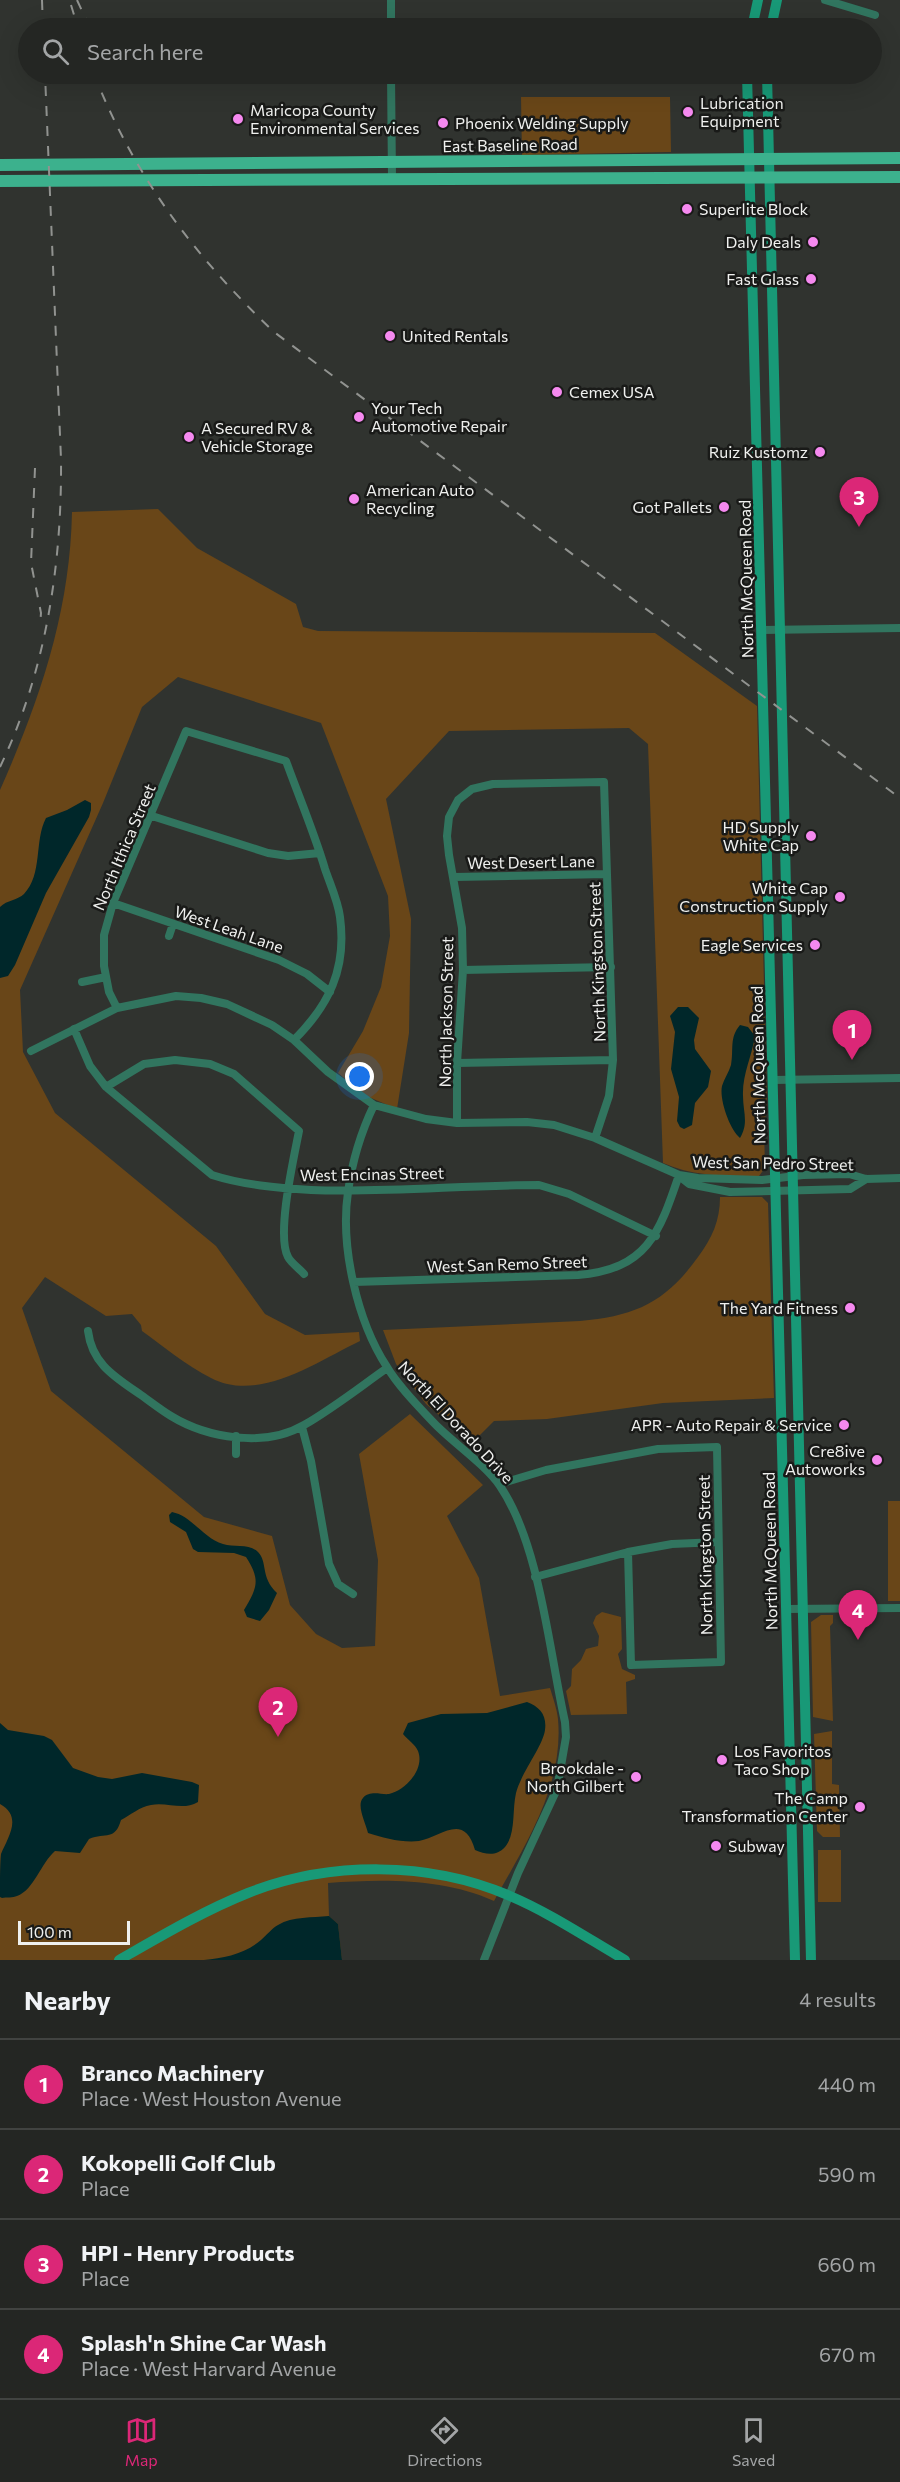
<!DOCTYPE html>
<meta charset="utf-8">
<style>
:root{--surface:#242623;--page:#2c2e2b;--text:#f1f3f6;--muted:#a3a5a6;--line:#414341;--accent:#db2777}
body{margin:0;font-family:Commissioner,sans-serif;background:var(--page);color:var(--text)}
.scale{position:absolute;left:18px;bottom:15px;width:112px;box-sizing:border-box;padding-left:6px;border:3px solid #eff0ee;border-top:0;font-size:16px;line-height:21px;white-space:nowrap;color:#eff0ee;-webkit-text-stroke:4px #191a18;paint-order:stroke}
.you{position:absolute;left:360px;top:1077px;width:21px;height:21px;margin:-15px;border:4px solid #fff;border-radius:50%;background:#1a73e8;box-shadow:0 0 0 9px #1a73e833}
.badge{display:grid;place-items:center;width:39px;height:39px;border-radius:50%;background:var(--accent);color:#fff;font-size:20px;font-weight:700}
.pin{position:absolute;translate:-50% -50px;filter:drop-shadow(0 2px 3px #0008)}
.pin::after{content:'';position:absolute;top:32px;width:21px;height:18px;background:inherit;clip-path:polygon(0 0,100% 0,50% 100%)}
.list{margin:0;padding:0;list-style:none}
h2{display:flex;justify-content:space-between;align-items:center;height:78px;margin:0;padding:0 24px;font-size:26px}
h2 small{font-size:20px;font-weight:400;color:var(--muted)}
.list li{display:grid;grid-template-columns:39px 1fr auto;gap:18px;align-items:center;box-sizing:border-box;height:90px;padding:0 24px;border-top:2px solid var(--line)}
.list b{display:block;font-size:22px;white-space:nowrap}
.list p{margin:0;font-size:20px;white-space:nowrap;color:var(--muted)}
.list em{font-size:20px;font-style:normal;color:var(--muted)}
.icon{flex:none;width:33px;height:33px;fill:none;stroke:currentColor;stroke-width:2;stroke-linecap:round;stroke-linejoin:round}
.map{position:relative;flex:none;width:900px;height:1960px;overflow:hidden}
.search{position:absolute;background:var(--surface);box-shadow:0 6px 24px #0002;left:18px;right:18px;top:18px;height:66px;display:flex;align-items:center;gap:15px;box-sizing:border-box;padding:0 21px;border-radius:33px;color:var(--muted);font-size:22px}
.sheet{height:438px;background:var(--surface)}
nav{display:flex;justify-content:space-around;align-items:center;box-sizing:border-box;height:84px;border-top:2px solid var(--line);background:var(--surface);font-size:16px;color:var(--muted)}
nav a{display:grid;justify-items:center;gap:3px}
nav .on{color:var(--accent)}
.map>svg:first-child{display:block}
</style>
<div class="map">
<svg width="900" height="1960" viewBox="0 0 900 1960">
<rect width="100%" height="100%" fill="#30332f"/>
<path fill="#694618" d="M521,97h149l1,55 -149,3z
M158,509l39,39 99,56 7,23 15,4 337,2 102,73 10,399 -3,23 1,40 -6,8c-34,0 -64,1 -96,-13l-15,-419 -19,-16 -180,3 -63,68 25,120 -2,114 -12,76 -33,-14 -26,-22 25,-42 18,-44 9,-51 -2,-40 -67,-173 -143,-46 -36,30 -39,96 -83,187 3,62 32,61 161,133 49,68 40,21 54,-3 1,9c-44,21 -101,62 -149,37 -25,-13 -47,-31 -69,-47l-1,-6 -9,-11 -26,2 -61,-39 -23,31 29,83 153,126 68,19 18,69 26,29 26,14 33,-2 3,-86 -19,-106 51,-40 73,71 -36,31 32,62 21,118 50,-8c3,10 7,21 8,31 6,67 -33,126 -64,182 -51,-23 -111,-22 -166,-18l1,33 9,8 4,36h-342v-1170c40,-90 70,-178 72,-278z
M720,1197h42l6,6 6,195 -111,5 -116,16 -53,2 -22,22 -46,-39 -30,-40 -13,-34 197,-9c55,-5 85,-18 118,-64 14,-19 22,-36 22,-60z
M888,1501h12v100h-12z
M602,1612l19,5 1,32 -4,5 4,15 13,6v4l-9,3 1,32 -56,1 -5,-24 5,-5 1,-17 9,-9 5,-11 12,-3 1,-10 -6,-13 3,-7z
M821,1615h12v8l-3,3 3,95 -20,-4 -2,-95z
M832,1731v53l7,1 1,52h-17l-6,-6 -3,-97z
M818,1850h23v52h-23z"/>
<path fill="#00272a" d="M85,800l6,3v7l-2,7 -43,76 -31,72 -7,11 -8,2v-71c7,-7 18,-7 24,-13 19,-20 10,-53 22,-76l21,-8z
M678,1007h10l11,11 -5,22 1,9 16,22 -3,16 -13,16 -3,22 -8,4 -4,-2 -3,-6 2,-24 -8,-28 4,-37 -5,-16z
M740,1025l8,2 7,9c-3,20 -13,39 -12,60 0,16 6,27 -3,42 -10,-8 -21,-38 -18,-52 2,-7 7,-14 9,-21 3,-16 -2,-27 9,-40z
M172,1512c20,4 31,26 51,32 11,4 26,-1 35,8 10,10 2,25 19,41l-8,17 -9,11 -13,-4 -3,-7c13,-22 17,-30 2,-53l-12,-4 -36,-1 -5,-3 -7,-17 -16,-10 -1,-7z
M527,1702c13,5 20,13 18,28 -2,16 -24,43 -29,63 -4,17 0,41 -11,54 -9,10 -20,7 -30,3 -11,-39 -35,-12 -56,-9 -16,2 -36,-3 -51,-8 -2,-9 -12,-28 -5,-35 7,-8 18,-3 26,-4 17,-4 36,-25 29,-43 -3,-7 -10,-11 -15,-17l5,-11 33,-9 46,-1z
M0,1723l8,7 36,6 8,4 21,28 25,9 14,2 30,-6 50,9 7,3 -1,17c-15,9 -30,0 -47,3 -12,2 -20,10 -30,15 -6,21 -15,12 -32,19l-9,14 -25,-2c-14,12 -21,39 -38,45 -4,2 -11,1 -15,2l-2,-1c0,-11 0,-35 1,-43 7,-17 22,-37 -1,-50z
M329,1916l9,8 4,36h-138c20,-2 41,-6 57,-20 6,-5 10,-11 17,-15 15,-9 34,-7 51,-9z"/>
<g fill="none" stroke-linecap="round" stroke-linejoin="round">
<path stroke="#31755f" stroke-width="8" d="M391,0v28
M825,0l50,15
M391,74l1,105
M762,630l138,-2
M152,816l116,37 20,3 32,-3
M454,877l153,-3
M113,903l166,57 28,14 23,18
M169,936l4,-12
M463,970l148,-3
M82,982l24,-5
M117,1008l-8,-16 -5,-26v-31l9,-32 73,-172 100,30c13,36 28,71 39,108 5,15 13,32 15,48 7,52 -11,88 -46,123
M74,1029l16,37 16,21 106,88c31,10 66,13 99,15 76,3 152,-5 228,-5l30,9 87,42
M31,1051l86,-43 59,-12 25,2 26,6 45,21 22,15 34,32 46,33 52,14 31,4 70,-1 27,3 41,13 84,37 19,3 64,2 41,-5 46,-1 17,5 34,-1
M457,1063l156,-3
M773,1080l127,-2
M106,1087l38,-23 31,-4 35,4 24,10 65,57c-5,26 -23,104 -11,126 3,6 12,12 16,17
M374,1105c-13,27 -22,57 -26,87 -8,54 9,129 39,175 12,20 31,39 47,56 18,19 52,42 66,63 40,59 49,165 65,236l1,15 -9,52 -39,84 -34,87
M457,1123v-60l6,-93 -1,-42 -13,-73 -2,-19 2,-19 9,-17 14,-11 21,-5 111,-2 9,278 -4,36 -14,42
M679,1176l10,8 41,8 120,-3 16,-10
M354,1282l224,-7c69,-6 81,-41 101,-100
M88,1331c4,33 27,46 53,64 10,7 20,15 30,21 36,22 94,32 133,9 28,-16 56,-38 83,-57
M302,1427l9,34 18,103 9,20 15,10
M236,1454v-18
M499,1484l47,-14 112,-21 59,-2 4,215 -90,3 -3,-113
M535,1577l93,-25 44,-8 46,-2
M786,1609l114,-1"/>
<path stroke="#189977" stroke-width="10" d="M752,28l6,-28
M771,28l6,-28
M747,74l48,1886
M767,74l44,1886
M119,1960c42,-24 84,-49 129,-67 81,-32 182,-32 262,3 40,17 77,42 115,64"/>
<path stroke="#3cb18d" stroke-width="12" d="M0,165l900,-7
M0,181l900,-4"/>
<path stroke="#919390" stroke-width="2" stroke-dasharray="10 10" stroke-linecap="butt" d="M42,0l1,28
M77,0l13,28
M71,5l7,23
M94,74c40,102 101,183 180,258l626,466
M35,468l-4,95 10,50 -1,13
M0,767c46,-96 62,-202 61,-308l-16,-385"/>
</g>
<g fill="#f589ef" stroke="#191a18" stroke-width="2">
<circle cx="688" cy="112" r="6"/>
<circle cx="238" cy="119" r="6"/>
<circle cx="443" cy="123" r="6"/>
<circle cx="687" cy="209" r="6"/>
<circle cx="813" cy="242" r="6"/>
<circle cx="811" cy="279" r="6"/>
<circle cx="390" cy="336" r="6"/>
<circle cx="557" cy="392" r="6"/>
<circle cx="359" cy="417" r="6"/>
<circle cx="189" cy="437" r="6"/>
<circle cx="820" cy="452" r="6"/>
<circle cx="354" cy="499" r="6"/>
<circle cx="724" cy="507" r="6"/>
<circle cx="811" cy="836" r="6"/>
<circle cx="840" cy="897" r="6"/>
<circle cx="815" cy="945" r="6"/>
<circle cx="850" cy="1308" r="6"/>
<circle cx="844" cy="1425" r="6"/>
<circle cx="877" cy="1460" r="6"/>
<circle cx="722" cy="1760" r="6"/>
<circle cx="636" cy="1777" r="6"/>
<circle cx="860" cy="1807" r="6"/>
<circle cx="716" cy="1846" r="6"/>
</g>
<g text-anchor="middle" stroke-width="5" stroke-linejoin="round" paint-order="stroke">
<g font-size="16" fill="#eff0ee" stroke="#191a18" text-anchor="end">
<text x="700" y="109" text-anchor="start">Lubrication<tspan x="700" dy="18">Equipment</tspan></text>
<text x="250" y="116" text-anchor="start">Maricopa County<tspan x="250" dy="18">Environmental Services</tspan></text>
<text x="455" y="129" text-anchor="start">Phoenix Welding Supply</text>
<text x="699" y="215" text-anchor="start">Superlite Block</text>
<text x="801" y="248">Daly Deals</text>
<text x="799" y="285">Fast Glass</text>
<text x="402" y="342" text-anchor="start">United Rentals</text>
<text x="569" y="398" text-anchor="start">Cemex USA</text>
<text x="371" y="414" text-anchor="start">Your Tech<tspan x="371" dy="18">Automotive Repair</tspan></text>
<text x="201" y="434" text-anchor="start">A Secured RV &amp;<tspan x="201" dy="18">Vehicle Storage</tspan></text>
<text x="808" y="458">Ruiz Kustomz</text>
<text x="366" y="496" text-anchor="start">American Auto<tspan x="366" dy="18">Recycling</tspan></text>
<text x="712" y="513">Got Pallets</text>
<text x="799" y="833">HD Supply<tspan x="799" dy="18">White Cap</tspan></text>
<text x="828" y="894">White Cap<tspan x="828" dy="18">Construction Supply</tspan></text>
<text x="803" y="951">Eagle Services</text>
<text x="838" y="1314">The Yard Fitness</text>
<text x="832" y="1431">APR - Auto Repair &amp; Service</text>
<text x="865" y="1457">Cre8ive<tspan x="865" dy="18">Autoworks</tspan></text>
<text x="734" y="1757" text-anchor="start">Los Favoritos<tspan x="734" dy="18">Taco Shop</tspan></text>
<text x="624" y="1774">Brookdale -<tspan x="624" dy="18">North Gilbert</tspan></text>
<text x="848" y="1804">The Camp<tspan x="848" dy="18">Transformation Center</tspan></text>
<text x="728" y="1852" text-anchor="start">Subway</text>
</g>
<g font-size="16" fill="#eff0ee" stroke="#191a18">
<text transform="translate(510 145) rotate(-1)" y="6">East Baseline Road</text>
<text transform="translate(746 579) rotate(-91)" y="6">North McQueen Road</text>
<text transform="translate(124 847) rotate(-67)" y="6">North Ithica Street</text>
<text transform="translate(531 862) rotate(-1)" y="6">West Desert Lane</text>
<text transform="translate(229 929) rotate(19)" y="6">West Leah Lane</text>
<text transform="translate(597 962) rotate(-92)" y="6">North Kingston Street</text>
<text transform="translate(446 1012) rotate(-89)" y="6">North Jackson Street</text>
<text transform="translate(758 1065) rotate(-91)" y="6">North McQueen Road</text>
<text transform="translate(773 1163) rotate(1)" y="6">West San Pedro Street</text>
<text transform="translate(372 1174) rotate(-1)" y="6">West Encinas Street</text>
<text transform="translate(507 1264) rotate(-2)" y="6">West San Remo Street</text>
<text transform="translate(456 1422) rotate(47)" y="6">North El Dorado Drive</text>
<text transform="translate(770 1551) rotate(-91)" y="6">North McQueen Road</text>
<text transform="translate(705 1555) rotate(-91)" y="6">North Kingston Street</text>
</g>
</g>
</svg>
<div class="scale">100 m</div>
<div class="you"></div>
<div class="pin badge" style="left:852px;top:1060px">1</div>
<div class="pin badge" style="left:278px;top:1737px">2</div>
<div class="pin badge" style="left:859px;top:527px">3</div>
<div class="pin badge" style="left:858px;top:1640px">4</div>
<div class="search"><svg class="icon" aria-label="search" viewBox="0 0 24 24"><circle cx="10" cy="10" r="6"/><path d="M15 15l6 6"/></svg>Search here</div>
</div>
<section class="sheet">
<h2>Nearby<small>4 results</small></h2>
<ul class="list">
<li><span class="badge">1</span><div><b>Branco Machinery</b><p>Place · West Houston Avenue</p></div><em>440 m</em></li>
<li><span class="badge">2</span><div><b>Kokopelli Golf Club</b><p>Place</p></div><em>590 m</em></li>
<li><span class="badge">3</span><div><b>HPI - Henry Products</b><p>Place</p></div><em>660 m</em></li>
<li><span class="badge">4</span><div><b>Splash'n Shine Car Wash</b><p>Place · West Harvard Avenue</p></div><em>670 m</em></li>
</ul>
</section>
<nav>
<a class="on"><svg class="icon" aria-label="map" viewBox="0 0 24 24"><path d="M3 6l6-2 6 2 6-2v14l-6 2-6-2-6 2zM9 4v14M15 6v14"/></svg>Map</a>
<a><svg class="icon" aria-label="directions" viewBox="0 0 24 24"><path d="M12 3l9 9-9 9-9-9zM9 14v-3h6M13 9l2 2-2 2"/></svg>Directions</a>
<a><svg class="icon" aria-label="saved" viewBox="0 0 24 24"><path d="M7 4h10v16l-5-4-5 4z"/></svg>Saved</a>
</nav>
